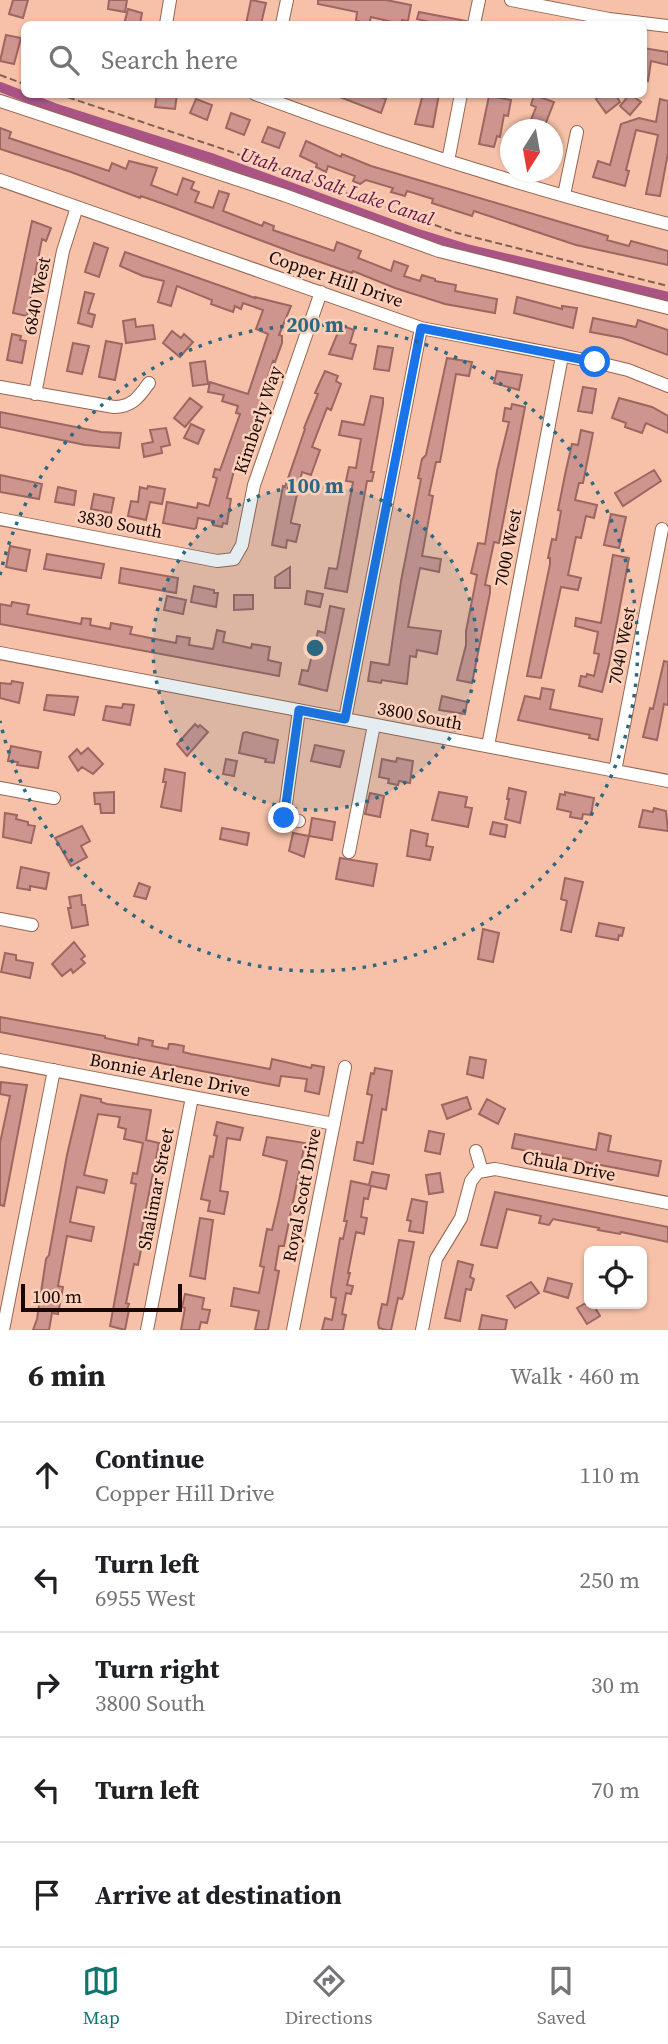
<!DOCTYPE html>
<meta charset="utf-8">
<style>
:root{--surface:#fff;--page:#f2f2f2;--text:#202124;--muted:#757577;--line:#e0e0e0;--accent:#0f766e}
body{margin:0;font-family:"Source Serif 4",serif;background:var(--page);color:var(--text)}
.controls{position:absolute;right:21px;bottom:21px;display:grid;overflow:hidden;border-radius:10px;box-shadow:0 2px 5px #0004}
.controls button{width:63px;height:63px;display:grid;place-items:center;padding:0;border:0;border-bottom:2px solid var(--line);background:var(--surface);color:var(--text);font:35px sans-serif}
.compass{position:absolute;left:500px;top:119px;width:63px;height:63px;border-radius:50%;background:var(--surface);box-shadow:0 2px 5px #0004;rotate:191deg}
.scale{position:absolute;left:21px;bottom:18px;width:161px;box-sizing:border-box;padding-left:7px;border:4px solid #190802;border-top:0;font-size:19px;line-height:24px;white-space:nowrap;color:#190802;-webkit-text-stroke:5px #fcd1bc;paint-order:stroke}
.stop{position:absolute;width:21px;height:21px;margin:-16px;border:5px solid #1a73e8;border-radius:50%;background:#fff}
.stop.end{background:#1a73e8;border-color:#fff;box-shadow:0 2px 7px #0008}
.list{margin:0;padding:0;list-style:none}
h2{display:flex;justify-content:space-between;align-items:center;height:91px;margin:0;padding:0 28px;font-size:30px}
h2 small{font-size:23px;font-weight:400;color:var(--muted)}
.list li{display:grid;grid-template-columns:46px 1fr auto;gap:21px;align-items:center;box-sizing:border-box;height:105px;padding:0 28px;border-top:2px solid var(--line)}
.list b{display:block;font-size:26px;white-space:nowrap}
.list p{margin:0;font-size:23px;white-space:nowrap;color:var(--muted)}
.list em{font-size:23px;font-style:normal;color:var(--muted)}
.icon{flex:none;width:38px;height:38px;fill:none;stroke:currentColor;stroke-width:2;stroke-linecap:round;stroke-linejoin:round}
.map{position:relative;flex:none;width:668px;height:1330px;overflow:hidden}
.search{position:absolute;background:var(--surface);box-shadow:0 2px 5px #0004;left:21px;right:21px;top:21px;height:77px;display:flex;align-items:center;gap:18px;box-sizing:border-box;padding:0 24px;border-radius:10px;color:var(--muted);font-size:26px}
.sheet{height:616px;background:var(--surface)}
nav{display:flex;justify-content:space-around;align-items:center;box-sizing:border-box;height:98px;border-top:2px solid var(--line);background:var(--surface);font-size:19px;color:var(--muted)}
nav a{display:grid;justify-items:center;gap:4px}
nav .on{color:var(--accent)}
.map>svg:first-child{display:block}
</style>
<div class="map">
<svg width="668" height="1330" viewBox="0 0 668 1330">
<rect width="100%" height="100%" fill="#f6c1a8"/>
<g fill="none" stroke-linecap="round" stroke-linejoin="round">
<path stroke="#a95485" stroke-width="10" d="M0,87l54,21 157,50 204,75 52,16 201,48"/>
</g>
<path fill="#ce948e" stroke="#9c6761" stroke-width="2" d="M13,0h15l-5,18 -14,-4z
M109,0h18l-2,12 -17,-3z
M251,0l15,3 -5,21h-15z
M318,0h68l25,5 -3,16 -6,-1 -1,4 -30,-7 -2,7 -13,-3 1,-9 -39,-8z
M128,9l14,4 -2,11h-16z
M419,12l47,9 -1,3h-28l-20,-5z
M6,35l15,3 -7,26 -14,-3z
M643,48l25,4v13l-17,-4 -3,20 -5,-1z
M157,94h20l-2,15 -20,-2z
M332,94h42l12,5 -5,14z
M423,94h16l-6,33 -18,-3z
M601,94h14l5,8 -14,11 -10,-14z
M630,94l11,8 -11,13 -10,-9z
M534,95l20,7 -11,28h-16l9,-23 -5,-2z
M489,96l22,4 -3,16 -4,-1 -4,22 -3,-1 -3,11 -15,-3z
M196,99l16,6 -5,15 -17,-7z
M660,99l8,2v52l-8,43 -14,-2 12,-59 -22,-5 -10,40 3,1 -4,15 -32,-9 5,-16 12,4 11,-41 18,-6 17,4z
M231,113l19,7 -6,15 -18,-7z
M268,127l17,6 -6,15 -17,-6z
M0,128l11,4 -2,6 100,33 3,-8 14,6 3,-8 28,7 -6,17 26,10 6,-17 11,4 -3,7 8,3 -4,10 18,6 6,-17 10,3 -6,17 39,15 2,-4 10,4 -1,4 61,21 3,-9 24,9 -3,7 33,13 3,-10 14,5 -4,10 16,5 2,-6 13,4v2l21,4 -1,6 42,8 -2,14 -50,-9 -50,-16 -42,-17 -1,2 -55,-19 -125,-47 -31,-11 -1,2 -69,-26 -71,-23z
M306,141l35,16 1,-3 29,12 237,70 -1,4 22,6 2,-5 37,10v14l-92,-20 -102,-34 -2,5 -40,-13 1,-4 -26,-8 -2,5 -14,-4 2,-4 -27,-8 -6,4 -7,-3 2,-5 -27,-10 -2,6 -10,-5 1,-3 -17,-8z
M32,221l19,7 -5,13 -4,-2 -15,77 -14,-3z
M94,243l14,5 -9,29 -14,-5z
M125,252l130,46v-1l36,9 -12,29 3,1v7l-7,19 -2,-1 -21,67 -13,32 -2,-1 -10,39 4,1 -4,25 -4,-1 -1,4 -9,-2 1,-4 -16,-3 -2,10 -2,1 -31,-6 4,-21 30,6 1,-5 11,3 8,-28 -4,-1 2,-8 5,1 20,-56 -4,-1 2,-7 -16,-5 2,-6 -16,-3 2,-10 38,12 20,-60 -12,-5 7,-19 -20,-7 -2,6 -6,-3 -2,6 -22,-8 1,-4 -35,-14 -6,20 -13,-4 6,-21 -21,-5 -23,-10z
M85,292l9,2 -6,19 7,2 -3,12 -14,-4z
M517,297l45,12v-3l15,2 -4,20 -59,-15z
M593,318l43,9 2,-7 30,10v25l-46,-17 -32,-6z
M135,319l1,8 17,-2 2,14 -29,4 -3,-22z
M341,325l13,5 -4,13 6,2 -4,14 -23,-5z
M172,331l9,7 3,-4 9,8 -13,15 -17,-14z
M12,334l9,2 -1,4 6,1 -4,22 -15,-3z
M106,341l16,3 -7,36 -16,-3z
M73,343l16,3 -7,28 -15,-3z
M378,346l15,2 -4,23 -15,-2z
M447,358l25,4 -3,14 -13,-2 -16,88h-4l-7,33 4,1 -11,60 19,3 -2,13 -19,-4 -12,59 33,4 -4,23 -20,-4 -1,7 -6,-1 -3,28 -25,-4 -1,3 -13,-2 3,-19 18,3 12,-84 20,-102 -3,-1 4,-19 4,-4z
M205,361l3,23 -15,2 -3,-23z
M325,371l13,5 -2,5 5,3 -10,26 -4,-2 -15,39 8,3 -9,25 -9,-3 -11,49v2l9,2 -4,17 -9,-2 -1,8 -14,-3 11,-59 2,1 20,-58 -1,-1 14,-34 -3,-1z
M497,371l25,4 -3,15 -25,-7z
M583,387l13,2 -4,24 -14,-2z
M371,396l12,2v6l-12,68h3l-2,9h-5l-20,111 -22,-4 4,-20 8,1 16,-87 -7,-1 3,-14 7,1 5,-29 -22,-4 3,-14 22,4z
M190,398l12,9 -17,20 -11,-9z
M619,398l33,9 16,9v17l-22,-10 -4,10 -17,-6 1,-4 -14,-5z
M512,404l13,3 -26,136 -5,-1 -9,43 5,1v7l-18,90 -15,-3 9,-35v-14l11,-56 -6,-2 7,-30 7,1 12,-73 12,-49 -6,-1 2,-13 6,1z
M0,412l101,20 20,1 -2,15 -34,-3 -85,-18z
M191,424l13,6 -6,14 -14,-6z
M166,428l4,17 -9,2 1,6 -18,4 -2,-13 11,-2 -3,-12z
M581,430l12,3 -10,50h-4l-4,17 22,5 -3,13 -8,-2 -5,22 -5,-1 -8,38 13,3 -3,12 -17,-3 -20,91 -14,-2 23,-112v-6h-2l4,-19 4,1 5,-29 -3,-1 8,-40 6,-26 6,1z
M654,470l7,11 -38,25 -8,-13z
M0,475l42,9 -3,15 -39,-7z
M148,486l17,3 -3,15 -12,-2 -4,18 -18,-4 3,-15 7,1 2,-15 7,2z
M58,487l18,4 -2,14 -19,-3z
M94,494l20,4 -3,15 -20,-4z
M611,514l15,3 -7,31 -15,-3z
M10,546l20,4 -4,21 -20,-4z
M47,554l57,10 -3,14 -57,-9z
M613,555l16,3 -20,106 -7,28 -23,-6 2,-10 5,1 1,-3 7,2 5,-22 -5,-1 4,-21 -23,-6 1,-8 25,5z
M290,567v21h-15v-11z
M121,568l57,10 -2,15 -57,-10z
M194,586l20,4v3h4l-2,14 -25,-5z
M307,591l16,3 -3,13 -15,-3z
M234,595h19v14l-19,1z
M167,596l19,4 -3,14 -19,-4z
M12,602l17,3 -2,9 54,10 1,-6 9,1 -1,6 20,4 1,-6 21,4 -2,7 46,9 1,-7 13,2 -1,7 24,4 4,-19 8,2 -2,10 28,6 1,-4 18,3 -2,13 13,3 -2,13 -279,-52v-20l11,2z
M330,606l14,3 -17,82 -28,-7 3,-14 6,1 10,-40 7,2z
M664,661l4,1v43l-4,-1 -7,36 -14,-3 7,-29 3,1z
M12,681l11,2 -4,20 -19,-5v-15l11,1z
M542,688l12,2 -4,19 52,10 -4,21 -9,-2 1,-3 -72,-15 7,-24 15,3z
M47,695l31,2 -4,18 -30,-5z
M442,696l25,6 -2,12 -26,-4z
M123,704l11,1 -4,20 -27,-5 3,-14 16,2z
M195,724l3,3 2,-2 8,7 -21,24 -10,-12z
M246,732l32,8 -4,23 -9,-1 1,-3 -27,-6 4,-20z
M315,745l29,6 -4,16 -29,-6z
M11,746l30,6 -3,16 -21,-3 1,-3 -10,-1z
M88,748l15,16 -10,10 -11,-7 -4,4 -9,-14 8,-8 4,5z
M397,758l16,3 -3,22 -11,-2 -1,4 -10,-2 1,-4 -10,-2 3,-18 14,3z
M226,759l11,2 -3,15 -11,-2z
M165,769l20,4 -4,38 -20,-4 5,-25h-3z
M509,788l17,4 -6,31 -15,-4 4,-20h-2z
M114,792v21h-13l-1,-9h-5l-1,-11z
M439,792l28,5 -2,10 7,1 -4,19 -36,-7z
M565,792l29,6 -3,17 -8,-1 -1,5 -12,-2 1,-5 -14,-3 3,-15 5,1z
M370,793l14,3 -4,21 -15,-3z
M654,808l12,3 2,20 -29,-4 4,-17 10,2z
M5,813l12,2 -1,4 12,3v3l7,1 -4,17 -28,-6z
M312,818l23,4 -3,18 -23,-4 -5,21 -15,-6 4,-18 16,3z
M493,822l14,3 -2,12 -15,-3z
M82,826l8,15 -9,5 6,11 -16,9 -16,-28z
M222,828l27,5 -2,12 -27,-6z
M411,830l17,4 -2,12 7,1 -3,13 -23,-4z
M340,858l37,6 -4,22 -37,-7z
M21,867l28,6 -3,16 -16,-3v4l-13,-2z
M565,878l18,4 -12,50 -10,-2 6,-29 -6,-2z
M139,883l11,4 -4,12 -12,-3z
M81,895l1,10h3l3,20 -16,3 -4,-20h3l-2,-11z
M599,923l25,5 -2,8 -3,-1 -1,5 -22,-4z
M483,929l16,4 -6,29 -15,-3z
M74,942l11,14 -4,3 4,4 -12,10 -2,-4 -9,7 -10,-12z
M5,953l11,2v5l17,3 -3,15 -29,-6z
M0,1017l105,19v2l33,7 1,-7 14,3 -1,5 16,3 1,-5h4l11,2 -1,6 8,2 79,15 2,-10 39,9 1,-3 12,2 -1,7 -4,20 -14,-3 2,-12 -26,-3 -2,10 -279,-54z
M470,1057l16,3 -3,18 -16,-4z
M375,1068l17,3 -6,39 -4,-1 -9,55 -19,-4 3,-18 6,1 9,-48 -5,-1 4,-21 3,1z
M1,1082l26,3 -23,121 -4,-1v-62l10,-47 -10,-2z
M81,1095l20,4v3l6,2 44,6 -5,30 13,3 -19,96 2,6 -4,20 -4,-1 -8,39 3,1 -2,6h2l-4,20 -15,-4 26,-142 -5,-1 2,-10 4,1 6,-31 -19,-4 2,-10 -8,-2 2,-10 -22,-3 -14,61 23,5 -3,13 -27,-6 -7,35 24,5 -3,14 -24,-5 -9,50 5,1 -5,27 -6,-1 -3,17h-16l4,-11 9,-60 3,-4 18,-100z
M467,1097l4,12 -24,10 -5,-14z
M487,1099l18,10 -7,15 -19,-10z
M217,1122l26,6 -3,12 -13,-2 -7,53 8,1 -4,22 -16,-3 2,-10 -9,-2 9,-43 3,1 4,-21 -3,-1z
M429,1131l15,3 -4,20 -15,-3z
M599,1133l12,3 -3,15 53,10 -3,15 -146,-28 3,-14 81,16z
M267,1137l38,6 -21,103h-5l-4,24 4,1 -11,59h-13l4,-19 -28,-5 3,-18 25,5 5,-26 -4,-1 7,-37 5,1 7,-30 8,-39 -24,-6z
M372,1172l17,3 -3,14 -15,-3 -3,13 -4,-1 -3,19 6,1 -3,16 -8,-2 -8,41h2l-3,12 6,1 -2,8 -5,-1 -4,21 4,1 -3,15h-21l3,-12 7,2 4,-22 -5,-1v-7l9,-52 3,1 4,-18h-3l7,-40 18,4z
M440,1173l3,19 -14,2 -3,-19z
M495,1192l173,35v15l-47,-10 -1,2 -22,-4 1,-2 -46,-9 -4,6 -10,-2 2,-7 -34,-7 -10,39 -16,-3z
M412,1199l15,3 -4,31 -14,-2 2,-10 -4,-1z
M200,1218l13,2 -8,59 -15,-3z
M399,1240l15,2 -10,52 -2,5 -4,-1 -7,32h-5l-7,-2 -1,-5 4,-19 5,1z
M458,1261l15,4 -3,12 4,2 -3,11 -5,-1 -6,32 -15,-3z
M548,1278l24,6 -4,14 -24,-7z
M531,1282l8,11 -24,15 -8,-12z
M185,1294l19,4 -2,11 8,1 -3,13 -6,-1 -2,8h-18l4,-22 -3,-1z
M584,1304h9l7,12 -13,8 -10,-16z
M482,1315l25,5 -2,10h-26z"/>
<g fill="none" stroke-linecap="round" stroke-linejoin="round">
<g stroke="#95654f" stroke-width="14">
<path id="minor" d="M511,0l98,19 59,7
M166,24l4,-24
M282,24l5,-24
M474,24l5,-24
M255,94c135,51 273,94 413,130
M0,101l284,94 155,56 229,57
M448,161l13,-67
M0,180l421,148 174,34 33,8 40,16
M564,195l13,-63
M0,387l114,20c18,0 25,-10 35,-24
M35,394l28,-143 14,-44
M0,519l217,42 17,-2 8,-14 12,-60 67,-193
M0,653l668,128
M299,710l-15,108 15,3
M345,719l76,-391
M488,746l74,-390
M615,771l47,-242
M0,788l54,10
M349,852l25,-127
M0,919l32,6
M0,1060l334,64
M476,1151l6,20
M3,1330l51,-260
M147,1330l45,-233
M293,1330l52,-263
M422,1330l14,-71 25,-41 10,-37 7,-9 17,-3 173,34"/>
</g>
<path stroke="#826051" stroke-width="2" stroke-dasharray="7 3.5" stroke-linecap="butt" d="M0,75l24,9
M58,94l168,56 231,83 211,53"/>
<use href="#minor" stroke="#fff" stroke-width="12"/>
</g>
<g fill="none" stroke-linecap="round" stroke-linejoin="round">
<path stroke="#1a73e8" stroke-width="9" d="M284,818l15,-108 46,9 76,-391 174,34"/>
</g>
<circle cx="315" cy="648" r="162" fill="#2c6980" fill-opacity=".12"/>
<g fill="none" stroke="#2c6980" stroke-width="3.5" stroke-dasharray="3.5 7">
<circle cx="315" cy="648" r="162"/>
<path d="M0 575A323 323 0 1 1 0 721"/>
</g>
<g text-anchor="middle" stroke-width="5" stroke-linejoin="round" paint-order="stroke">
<g font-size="18" fill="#190802" stroke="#fcd1bc">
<text transform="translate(336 279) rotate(19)" y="6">Copper Hill Drive</text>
<text transform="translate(37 296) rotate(-79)" y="6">6840 West</text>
<text transform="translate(258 420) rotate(-71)" y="6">Kimberly Way</text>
<text transform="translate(120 524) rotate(11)" y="6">3830 South</text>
<text transform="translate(508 548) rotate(-79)" y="6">7000 West</text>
<text transform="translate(622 646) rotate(-79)" y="6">7040 West</text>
<text transform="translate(420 716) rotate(11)" y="6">3800 South</text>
<text transform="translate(170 1075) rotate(11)" y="6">Bonnie Arlene Drive</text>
<text transform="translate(569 1166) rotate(11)" y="6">Chula Drive</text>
<text transform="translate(156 1189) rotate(-79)" y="6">Shalimar Street</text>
<text transform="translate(302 1195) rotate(-79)" y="6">Royal Scott Drive</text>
</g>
<g font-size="19" font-style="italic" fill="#641447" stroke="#fcd1bc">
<text transform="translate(337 186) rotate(19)" y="7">Utah and Salt Lake Canal</text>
</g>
</g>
<circle cx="315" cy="648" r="10" fill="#2c6980" stroke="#fcd1bc" stroke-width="3.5"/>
<g font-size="21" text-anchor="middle" font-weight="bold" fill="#2c6980" stroke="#fcd1bc" stroke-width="5" stroke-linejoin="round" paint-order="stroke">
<text x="315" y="332">200 m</text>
<text x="315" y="493">100 m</text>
</g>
</svg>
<div class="controls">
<button><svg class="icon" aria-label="locate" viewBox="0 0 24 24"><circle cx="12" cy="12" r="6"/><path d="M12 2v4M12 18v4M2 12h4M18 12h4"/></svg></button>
</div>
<svg class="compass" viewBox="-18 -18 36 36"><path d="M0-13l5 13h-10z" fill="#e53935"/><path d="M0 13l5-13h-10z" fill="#757577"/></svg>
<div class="scale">100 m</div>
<div class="stop" style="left:595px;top:362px"></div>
<div class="stop end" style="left:284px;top:818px"></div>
<div class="search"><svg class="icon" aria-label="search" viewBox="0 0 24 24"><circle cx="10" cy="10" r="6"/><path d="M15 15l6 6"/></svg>Search here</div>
</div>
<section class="sheet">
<h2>6 min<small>Walk · 460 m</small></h2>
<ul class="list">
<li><svg class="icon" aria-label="ahead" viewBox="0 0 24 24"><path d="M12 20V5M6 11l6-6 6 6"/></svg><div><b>Continue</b><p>Copper Hill Drive</p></div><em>110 m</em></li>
<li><svg class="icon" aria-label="left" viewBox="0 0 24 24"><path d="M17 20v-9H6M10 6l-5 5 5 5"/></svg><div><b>Turn left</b><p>6955 West</p></div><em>250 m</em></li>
<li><svg class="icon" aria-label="right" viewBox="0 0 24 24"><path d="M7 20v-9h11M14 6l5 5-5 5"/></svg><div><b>Turn right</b><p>3800 South</p></div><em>30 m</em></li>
<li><svg class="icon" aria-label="left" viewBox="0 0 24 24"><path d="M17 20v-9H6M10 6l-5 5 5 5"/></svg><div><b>Turn left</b></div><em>70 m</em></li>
<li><svg class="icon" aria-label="arrive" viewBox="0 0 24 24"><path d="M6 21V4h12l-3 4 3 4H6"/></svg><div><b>Arrive at destination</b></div></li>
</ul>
</section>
<nav>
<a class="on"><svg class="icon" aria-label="map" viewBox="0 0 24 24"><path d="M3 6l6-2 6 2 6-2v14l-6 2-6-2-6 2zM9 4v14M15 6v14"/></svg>Map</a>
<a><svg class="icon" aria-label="directions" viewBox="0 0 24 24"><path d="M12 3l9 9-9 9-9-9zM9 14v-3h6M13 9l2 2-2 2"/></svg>Directions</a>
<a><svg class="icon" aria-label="saved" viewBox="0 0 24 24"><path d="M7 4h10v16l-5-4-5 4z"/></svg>Saved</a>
</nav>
